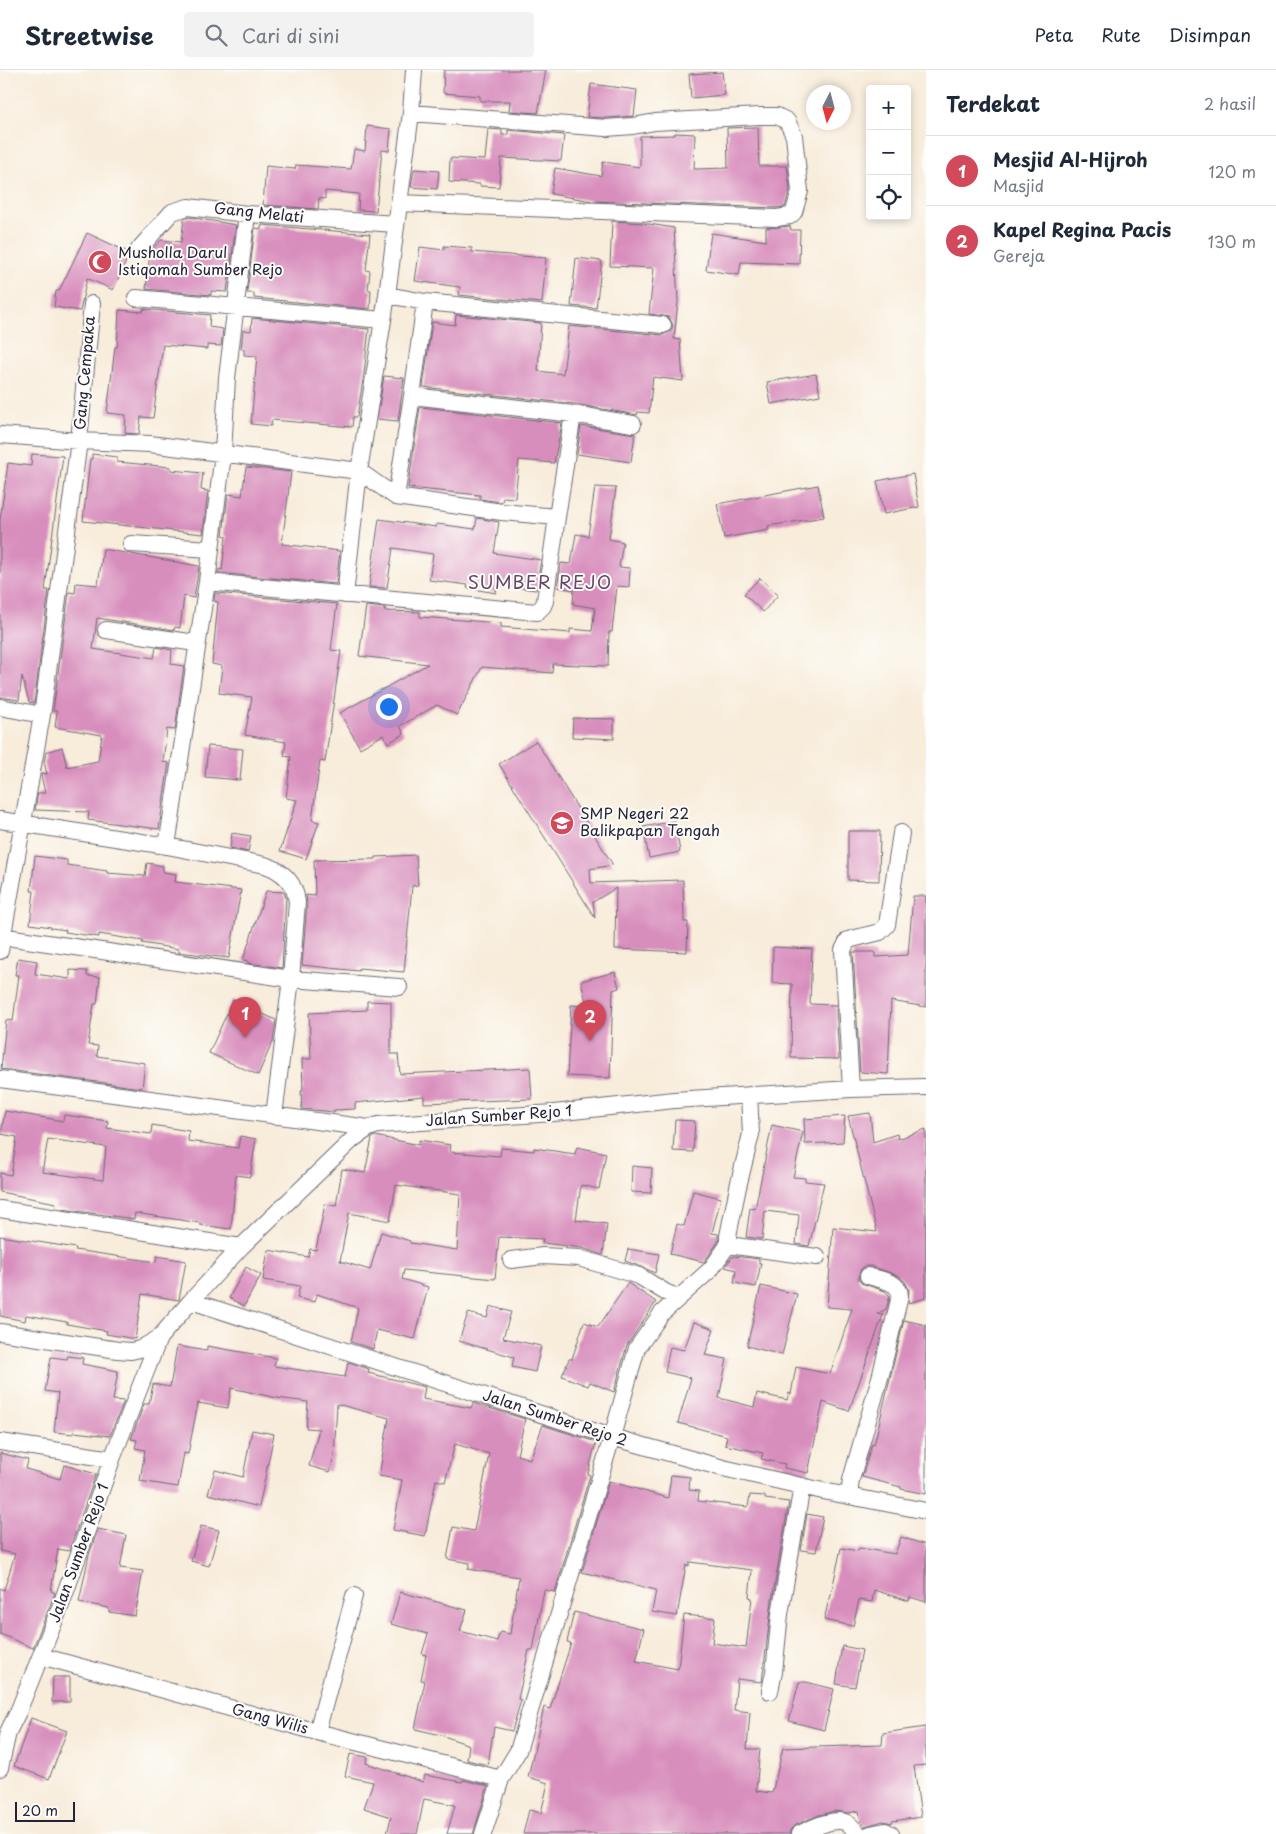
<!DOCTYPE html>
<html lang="id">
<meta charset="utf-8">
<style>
:root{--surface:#fff;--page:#f2f2f3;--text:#1f2937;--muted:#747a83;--line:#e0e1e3;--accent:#d1495b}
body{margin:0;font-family:"Playpen Sans",sans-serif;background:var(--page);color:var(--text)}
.controls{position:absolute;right:15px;top:15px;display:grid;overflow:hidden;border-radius:5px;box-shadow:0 2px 8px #0003}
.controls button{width:45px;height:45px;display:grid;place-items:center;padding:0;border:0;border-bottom:1px solid var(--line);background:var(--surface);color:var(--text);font:25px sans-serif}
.compass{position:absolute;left:806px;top:15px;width:45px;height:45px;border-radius:50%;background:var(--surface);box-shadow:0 2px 8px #0003;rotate:186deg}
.scale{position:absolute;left:15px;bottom:12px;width:60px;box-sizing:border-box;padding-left:5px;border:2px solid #22223b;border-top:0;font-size:14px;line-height:18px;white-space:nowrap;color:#22223b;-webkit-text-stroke:4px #fdfcf7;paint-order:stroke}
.you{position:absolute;left:388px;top:636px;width:18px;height:18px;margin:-12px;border:4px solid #fff;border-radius:50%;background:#1a73e8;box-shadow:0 0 0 8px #1a73e833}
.badge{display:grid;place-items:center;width:32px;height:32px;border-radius:50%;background:var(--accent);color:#fff;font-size:16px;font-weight:700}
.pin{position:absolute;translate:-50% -41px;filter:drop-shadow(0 1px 2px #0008)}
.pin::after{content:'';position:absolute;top:26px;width:18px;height:15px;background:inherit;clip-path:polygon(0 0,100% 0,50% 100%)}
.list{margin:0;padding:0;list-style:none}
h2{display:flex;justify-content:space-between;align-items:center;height:65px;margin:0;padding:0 20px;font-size:21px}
h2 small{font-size:16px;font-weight:400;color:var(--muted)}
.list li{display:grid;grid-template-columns:32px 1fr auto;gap:15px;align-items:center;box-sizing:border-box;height:70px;padding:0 20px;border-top:1px solid var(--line)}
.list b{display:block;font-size:19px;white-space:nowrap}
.list p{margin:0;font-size:16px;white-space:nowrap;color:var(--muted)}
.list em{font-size:16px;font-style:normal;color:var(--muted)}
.icon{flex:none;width:28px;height:28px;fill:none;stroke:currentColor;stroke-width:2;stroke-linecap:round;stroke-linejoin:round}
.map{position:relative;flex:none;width:926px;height:1764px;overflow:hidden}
header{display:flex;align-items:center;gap:30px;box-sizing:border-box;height:70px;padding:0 25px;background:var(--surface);border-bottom:1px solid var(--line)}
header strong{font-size:24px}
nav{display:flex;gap:28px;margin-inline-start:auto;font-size:18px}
.search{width:350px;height:45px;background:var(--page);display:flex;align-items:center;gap:12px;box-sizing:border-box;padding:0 18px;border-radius:5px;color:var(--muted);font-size:19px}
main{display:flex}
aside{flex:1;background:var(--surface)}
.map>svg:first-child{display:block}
</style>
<header>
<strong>Streetwise</strong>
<div class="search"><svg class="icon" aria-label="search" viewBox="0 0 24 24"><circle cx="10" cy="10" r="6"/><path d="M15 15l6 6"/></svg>Cari di sini</div>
<nav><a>Peta</a><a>Rute</a><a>Disimpan</a></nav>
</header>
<main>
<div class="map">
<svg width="926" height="1764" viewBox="0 0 926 1764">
<rect width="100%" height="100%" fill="#fdfcf7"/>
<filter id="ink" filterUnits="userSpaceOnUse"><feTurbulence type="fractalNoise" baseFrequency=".02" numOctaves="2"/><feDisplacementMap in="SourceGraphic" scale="10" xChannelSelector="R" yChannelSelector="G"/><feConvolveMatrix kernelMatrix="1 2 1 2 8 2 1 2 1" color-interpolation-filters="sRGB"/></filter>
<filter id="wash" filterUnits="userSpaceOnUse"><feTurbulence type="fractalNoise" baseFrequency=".0096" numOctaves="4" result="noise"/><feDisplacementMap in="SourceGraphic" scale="20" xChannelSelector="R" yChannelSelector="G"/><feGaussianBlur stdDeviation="1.12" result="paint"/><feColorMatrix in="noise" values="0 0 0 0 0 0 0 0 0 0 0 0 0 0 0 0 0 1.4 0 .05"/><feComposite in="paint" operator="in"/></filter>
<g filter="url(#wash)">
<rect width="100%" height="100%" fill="#f8ecda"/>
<g id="blocks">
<path fill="#d88ebd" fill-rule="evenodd" d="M444,0h102l-8,43 -29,-2 1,-10h-30v-5l-37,-3z
M722,2l3,23 -34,3 -2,-24z
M591,14l46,6 -3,26 -28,2 -19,-1z
M367,56l24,3 -2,22 -7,-1 -6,61 -18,-1 1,-16 -34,-3v8l-6,-1 -1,11 -55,-4 3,-39 29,3 1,-4 55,4 3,-20 11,2z
M758,57l1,39h28l3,24 -5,17 -9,1 -184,-7 -41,-7 4,-26 46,8 2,-14 37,5v-31l35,-1v-2l20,1 -1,35 34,-1 -1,-40z
M488,59l14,1v5h6v-5l56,5 -3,26 -60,-3 -2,29 -19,-1v-2l-31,-2 1,-24 35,2z
M414,99l25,2 -2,18 -26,-2z
M189,147l47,8 -9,67 -16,-1v4l-65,-6 4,-37 11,-12 20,2 3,-23z
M612,151l31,2 31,5 4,74 -4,37 6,1 3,41 -30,-4 -4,36 -11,-1 -1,3 -63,-11 -151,-17 9,-65 23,3 1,-10 85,8 -3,48 25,3 6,-48 93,9 9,-4 2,-6 -4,-8 -20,-3 5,-46 -44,-2z
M262,155l108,9 -4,36 4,1 -2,19h3l-1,19 -116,-11v-5h-7l8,-65 6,1z
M790,156l1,4h9l-1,34 -58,-2 -2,13 -33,-5 5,-37 55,8v-13z
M87,163l43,20 -17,37 -26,-12 -7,33 -26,-4 2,-16h3z
M444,176l28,2v4l74,6 -4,45 -83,-8 1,-8 -45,-6 5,-34 24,3z
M576,188l26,3 -6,47 -25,-2z
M143,239l67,6 -1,12 14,2 -2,17 -14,-1v4l-44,-4 -10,73 -12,-1 -2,17 -14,-1 1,-18 -19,-2 8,-66h2l2,-37 24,2z
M252,248l117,11 -5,45 -7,43h-4l-1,10 -80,-7 -1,6 -20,-2 6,-68 -13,-1v-6h-3l2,-19 8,1z
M816,304l4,21 -49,9 -4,-22z
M384,306l20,2 -6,43 -21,-2z
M420,337l142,16 -8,40 -35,-3 -4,38 -12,-1 -1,5 -22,-3v-4l-72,-7z
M581,356l54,8 -4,28 -54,-8z
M32,384l31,2 -18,134h4l-15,113 -5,-1 -7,-26 -3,24 -19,-3v-177l8,-57 23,3z
M92,384l25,3v5l54,5v3l32,3 -2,17 7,1 -5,43 -120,-13 7,-62h2z
M246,397l45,5 -9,72 58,7 -4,33 -118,-11 1,-4 3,1 4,-34 -3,-1 5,-41 14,2z
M913,404l6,33 -35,7 -7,-33z
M818,415l6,32 -56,9 1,4 -45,8 -7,-34z
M595,417l21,1 -7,51 14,3 -4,25 11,1 -1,19 -12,-1 -5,46h-3l-1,34 -55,-2 -1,9 -70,-6 -25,48 -20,-10 -37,21 4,8 -16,9 -5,-8 -23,13 -20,-35 88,-49 -69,-8 7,-50 19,2 -1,3 36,1v5l81,6v4l69,6v-4l22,2 3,-23 -22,-4 1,-14 -17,-3 4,-24 10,1 5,-30 12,2z
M477,448l22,4 -5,31 47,7 -5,30 -39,-5 -1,8 -29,-5 1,-3 -39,-5 4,-26 -40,-6 -6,40 -18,-1 10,-68 57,8 1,-3 38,5z
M103,479l96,17 -5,32 -10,-2 -4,32 -5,-1 -1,3 -77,-12 -4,31 61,9 2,-11 16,3 -1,14 13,2 -9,64 -8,-1 -4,33 6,1 -10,66 -71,-9 1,-8 -54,-2 3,-17h7l-4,-18 1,-2 5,1 -3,-12 2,-10 16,-5 5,20 31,-6 4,-26 -47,-8 2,-16h-4l16,-119 6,1 1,-10 22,2z
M760,508l18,17 -15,17 -19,-18z
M215,523l122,11 -6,46 10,1 -16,111 -5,-1 -8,59 7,2 -13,37 -26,-8 17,-51 -11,-2 5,-41 -7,-1 2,-14 -41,-7 7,-38 -33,-4 3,-27 -10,-2 6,-62 -4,-1z
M573,648l41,1v20l-42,-2z
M536,671l77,124 -23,4 1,14 92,-3 1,42h4l-1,30 -72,-3 1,-61 -23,14 2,16 -96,-154z
M208,676l35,3 -3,31 -35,-3z
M675,751l5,31 -31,6 -6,-31z
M848,761h32l-1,50 -31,-1z
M232,763l19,3 -3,16 -18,-4z
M416,785l2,30 -6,1 -8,86 -45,-4v3l-57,-6 5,-62 -1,-8 9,1 -1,-36 62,-1v-2z
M35,786l32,4v5l40,6v2l38,3 2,-13 16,3v6l13,2 -1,8 66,8 -12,68 -51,-6v-3l-36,-6 1,-2 -44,-7v3l-34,-5 1,-2 -15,-2v-1l-21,-3 4,-33h-3z
M266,821l18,1 2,6 -4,70 -34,-5v-2l-5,-1z
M913,826h13v111l-35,-6 -3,73 -28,-2 -7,-120h22v5l33,-2z
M773,877l39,2 -2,55 26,1 3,54 -48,-1 1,-74 -20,-1z
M18,888l19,3 -2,13 35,5v-9l17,1v5l13,1 -3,27h-3l-6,41 10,1 -1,10 48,7 -3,25 -141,-19 5,-49 7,1 6,-46h-4z
M615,902l4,16 -6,2 -3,88 -43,-2 4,-71 16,1 -6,-25z
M233,930l43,20 -3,21 -15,34 -49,-22z
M367,931l24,1v52h7l2,20 130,-6 2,31 -108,4v-7l-69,7v6l-21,1 1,2 -33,-3 -1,-18h2l-1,-32h9l-2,-46 58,-3z
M5,1041l58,10 1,-6 44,6 -1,7 44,6 1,-9 37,6 -1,10 50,7 2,-12 16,3 -6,38 -14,-2 -5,54 -31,-4v-2l-65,-10 -1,6 -79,-11 1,-5 -56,-11v-19l11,2 6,-38 -16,-3zM48,1069l58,8 -3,33 -61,-8z
M870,1043l3,29 24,-8 1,5 28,-10v169l-18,5 1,-14 -4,-7 -6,-6 -28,-10h-6l-4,3 -3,9 3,5 24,8 5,5 -4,13 -9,5 6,1 -34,96 -26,-9 -15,71 -24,-5 1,-4 -24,-5 2,-6 -38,-8 2,-9 -49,-13 13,-45 -26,-6 5,-25 14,3 10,-28 20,7 -9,26 22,4 -8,39 35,9 3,-14 30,7 2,-7 2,1 5,-27 34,7 22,-65 -25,-2 6,-80 44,5 -29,-116z
M845,1046l-2,26 -38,2 -1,-25z
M675,1050l20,1 -2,31 -20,-1z
M772,1055l31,7 -10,45 12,1v3l19,2 -15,63 -13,-2 3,-29 -34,-4 -3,28 -16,-2 4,-29 5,1z
M375,1066l44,9v-5l32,5 -1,7 50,4 1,-8 33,3v-3l41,6 2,-7 29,6 -7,36 -18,-4 -5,35 31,4 -4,31 -21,-7 -40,-5 1,-4 -44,-2 -4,42 -91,-9 -2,9 26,8 -13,52 -38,-9 -4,19 -22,-7 7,-34 -41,-14 -2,8 -18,-4 3,-12 -37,-6 5,-30 40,7 2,-8 6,1 9,-46 11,2 6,-37 23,4 7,-35zM396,1115l64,9 -3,56 -47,-7v-2l-29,-9 -11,38 -30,-9 9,-48 41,8z
M632,1096l20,2 -1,25 -20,-1z
M693,1121l28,7 -9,35 6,1v8l-14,20 -34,-8 7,-30 7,2z
M0,1166l76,12 -1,2 81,12 1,-6 29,5 -7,39 -37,-6 -7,45 -29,-5 1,-3 -40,-7v-2l-41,-7 -1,6 -25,-5z
M628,1179l31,5 -4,19 -13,-6 -17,-6z
M733,1186l26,3v4h2l-5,24 -22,-4 2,-13 -11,-3z
M246,1197l15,8 -17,31 -15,-8z
M628,1213l28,19 -29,43 -13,47 -24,-10 -2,4 -26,-10 7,-17h3l12,-37 14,5z
M761,1216l36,8 -15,61 -35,-9z
M490,1236l21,6 -8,26 38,8 -6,26 -23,-5 2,-10 -55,-16 9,-28 19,5z
M904,1250l22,5v169l-25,-5v-2l-39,-10 10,-33 2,1z
M177,1276l30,5v-5l69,12 -2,8 71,11 3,-15 21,7 -1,4 57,14 -2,12 48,9 2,-5 52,16 -8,36 13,4 13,-34 53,17 -8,32 2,1 -35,117 -11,-2 -11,60h-4l-11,49 3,1 -9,31 -18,-4 -6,38 -21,-5 2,-15 -28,-10 -26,-6 10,-48 -4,-1 5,-25 -4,-1 6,-20 -37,-10 9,-32 67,18 -7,21 37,10 3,-9 10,2 9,-57 -51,-8 2,-6 -23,-4 6,-32 21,4 15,-77 -34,-10 -10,38 -9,-2 -11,56 -32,-6 9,-50 -23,-4 10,-58 -52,-14 -3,53 -4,15 -21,-6 10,-37 -13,-1 2,-26 -31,-4 -46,-10 -3,20 -30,-5 -10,51 -4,-1 -6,34 -38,-6 5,-31 -10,-2 2,-8 -6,-1 13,-35h5l4,-20 17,3z
M68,1286l15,2 -1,6 36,7 -5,29 11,1 -14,35 -36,-4v2l-20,-2 4,-39 -13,-2 6,-34 16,2z
M252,1360l22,4 -15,73 -51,-13 7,-24 28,7z
M0,1383l28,7 -2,9 34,10 4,-14 32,9 -27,77 -11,-2 -7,42 4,2 -22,55 -33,-14v-46l4,2 11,-36 -15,-3z
M671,1405l19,2 -1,13 10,1 -1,10 50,6 2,-12 15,1v3l24,3 -17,98 -10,82 -25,-3 -3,31 16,2 -3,37h13l-4,42 16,2 11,-45 99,-3 1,-12 43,-6v38l-12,1 7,51 -29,4v2l-9,-2 -18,5 -4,-4 -2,-11 -12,2 -12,-2 -16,4 -24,10 -4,4 -2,5h-266l6,-24 12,3 7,-30 -20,-6 16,-70 6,2 21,-66 -4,-1 7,-30 70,17 -8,32 42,8 6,-54 31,3 -3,25 34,5 6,-50 -3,-1 3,-27 -62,-8 -1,4 -3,-1 -9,51 -25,-4 4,-22 -74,-18 27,-91 59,17z
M807,1444l16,3 -7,35 -15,-2z
M201,1456l18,4 -10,36 -18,-5z
M98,1459l28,6 -6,33 23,3 -8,45 -26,-4v-4l-30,-6 10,-47z
M901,1467l25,8v57l-16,-5 -1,4 -35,-11 -2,12 -13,-2 -6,26 -29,-6 5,-21h1l11,-51 17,3 1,-3 36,6z
M842,1576l20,4 -7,37 -19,-3z
M53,1607h17v25h-18z
M799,1612h7l28,7 -10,41 -35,-9z
M31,1648l36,13 -18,48 -35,-13z
M350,1684l18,3 -2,6 57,19 2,-7 37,7 1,-2 25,6 -15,48h-26l8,-29 -31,-6 -7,35h-30l4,-17 -27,-9 9,-26 -28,-6z"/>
</g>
</g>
<g filter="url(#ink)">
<use href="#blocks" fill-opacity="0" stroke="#6d6973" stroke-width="1"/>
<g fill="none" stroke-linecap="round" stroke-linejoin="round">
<g stroke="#6d6973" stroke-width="18">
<path id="minor" d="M411,43l3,-43
M139,179l33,-37 16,-5 59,7 149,10
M387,225l38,7 238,23
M136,228l247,22
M573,344l60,10
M0,365l79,6 71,3 209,27 28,-176 24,-182 195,15 27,-2 22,-4 104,-6h18l10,5 7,15 6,55 -6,21 -4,4 -13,2 -378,-15
M359,401l37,26 106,15 55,5 16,-103 -161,-18
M396,427l16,-101 13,-94
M131,474l80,5
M207,512l330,30 6,-6 2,-5 12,-84
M345,525l14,-124
M106,560l90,13
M0,637l42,8
M0,750l167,26 98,19c18,6 30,18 32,37l-6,77 -17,137
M167,776l40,-264 16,-128 4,-76 20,-164
M0,866l291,43 108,8
M0,881l42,-236 17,-124 20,-150 13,-137
M0,1009l369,49
M851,1019l-8,-139 5,-10 32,-8 7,-7 14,-92
M0,1139l241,38
M728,1175l89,12
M511,1190l32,-4 36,2 60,18 26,16 14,6
M191,1231l421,136 111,31 100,23 103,20
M0,1262l118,18 13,1 9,-2 19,-11 32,-37 50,-54 112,-108 16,-11 9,-3 176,-12 120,-13 177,-11 75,-2
M0,1372l112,17
M849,1426l2,-16 30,-106 19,-78c0,-15 -20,-16 -32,-20
M41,1586l276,76 184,47
M770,1621l4,-19 6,-58 22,-128
M317,1662l37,-136
M0,1698l8,-36 10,-20 43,-107 51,-146 47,-121
M483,1764l18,-55 17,-28 94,-314 25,-89 25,-35 49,-44 17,-24v-9l10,-49 13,-53 -2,-39
M799,1764c11,-5 36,-18 48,-11 4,2 8,8 12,11
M870,1764l15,-3 6,3"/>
</g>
<use href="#minor" stroke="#fff" stroke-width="16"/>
</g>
</g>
<defs>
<g id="mosque-disc" transform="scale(1.25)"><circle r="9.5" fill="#d1495b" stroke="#fdfcf7"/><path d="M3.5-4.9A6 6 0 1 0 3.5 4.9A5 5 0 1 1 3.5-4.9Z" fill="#fff"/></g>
<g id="school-disc" transform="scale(1.25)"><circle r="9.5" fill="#d1495b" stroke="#fdfcf7"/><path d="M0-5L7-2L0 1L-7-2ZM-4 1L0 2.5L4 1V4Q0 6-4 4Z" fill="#fff"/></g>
</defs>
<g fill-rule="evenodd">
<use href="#mosque-disc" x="100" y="192"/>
<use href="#school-disc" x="562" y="753"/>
</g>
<g text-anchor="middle" stroke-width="4" stroke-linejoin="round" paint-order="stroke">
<g font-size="15" fill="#22223b" stroke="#fdfcf7">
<text transform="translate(259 143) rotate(6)" y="5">Gang Melati</text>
<text transform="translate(85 303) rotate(-85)" y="5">Gang Cempaka</text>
<text transform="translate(499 1046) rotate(-4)" y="5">Jalan Sumber Rejo 1</text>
<text transform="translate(555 1348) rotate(18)" y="5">Jalan Sumber Rejo 2</text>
<text transform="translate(79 1483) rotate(-70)" y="5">Jalan Sumber Rejo 1</text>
<text transform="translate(270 1649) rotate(15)" y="5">Gang Wilis</text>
</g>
<g font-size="15" fill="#22223b" stroke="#fdfcf7" text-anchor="start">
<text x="118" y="188">Musholla Darul<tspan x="118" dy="17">Istiqomah Sumber Rejo</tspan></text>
<text x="580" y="749">SMP Negeri 22<tspan x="580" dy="17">Balikpapan Tengah</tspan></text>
</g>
<g font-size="18" letter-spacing="1" fill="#624868" stroke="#fdfcf7">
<text x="540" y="519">SUMBER REJO</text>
</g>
</g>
</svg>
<div class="controls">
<button>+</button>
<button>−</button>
<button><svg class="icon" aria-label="locate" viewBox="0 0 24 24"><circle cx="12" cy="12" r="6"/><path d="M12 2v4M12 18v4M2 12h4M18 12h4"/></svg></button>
</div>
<svg class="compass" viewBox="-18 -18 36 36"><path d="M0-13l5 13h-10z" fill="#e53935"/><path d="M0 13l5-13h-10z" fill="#747a83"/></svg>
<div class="scale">20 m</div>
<div class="you"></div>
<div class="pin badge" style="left:245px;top:968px">1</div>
<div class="pin badge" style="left:590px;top:971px">2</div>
</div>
<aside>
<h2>Terdekat<small>2 hasil</small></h2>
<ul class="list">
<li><span class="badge">1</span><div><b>Mesjid Al-Hijroh</b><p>Masjid</p></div><em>120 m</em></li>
<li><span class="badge">2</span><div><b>Kapel Regina Pacis</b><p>Gereja</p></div><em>130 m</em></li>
</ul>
</aside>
</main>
